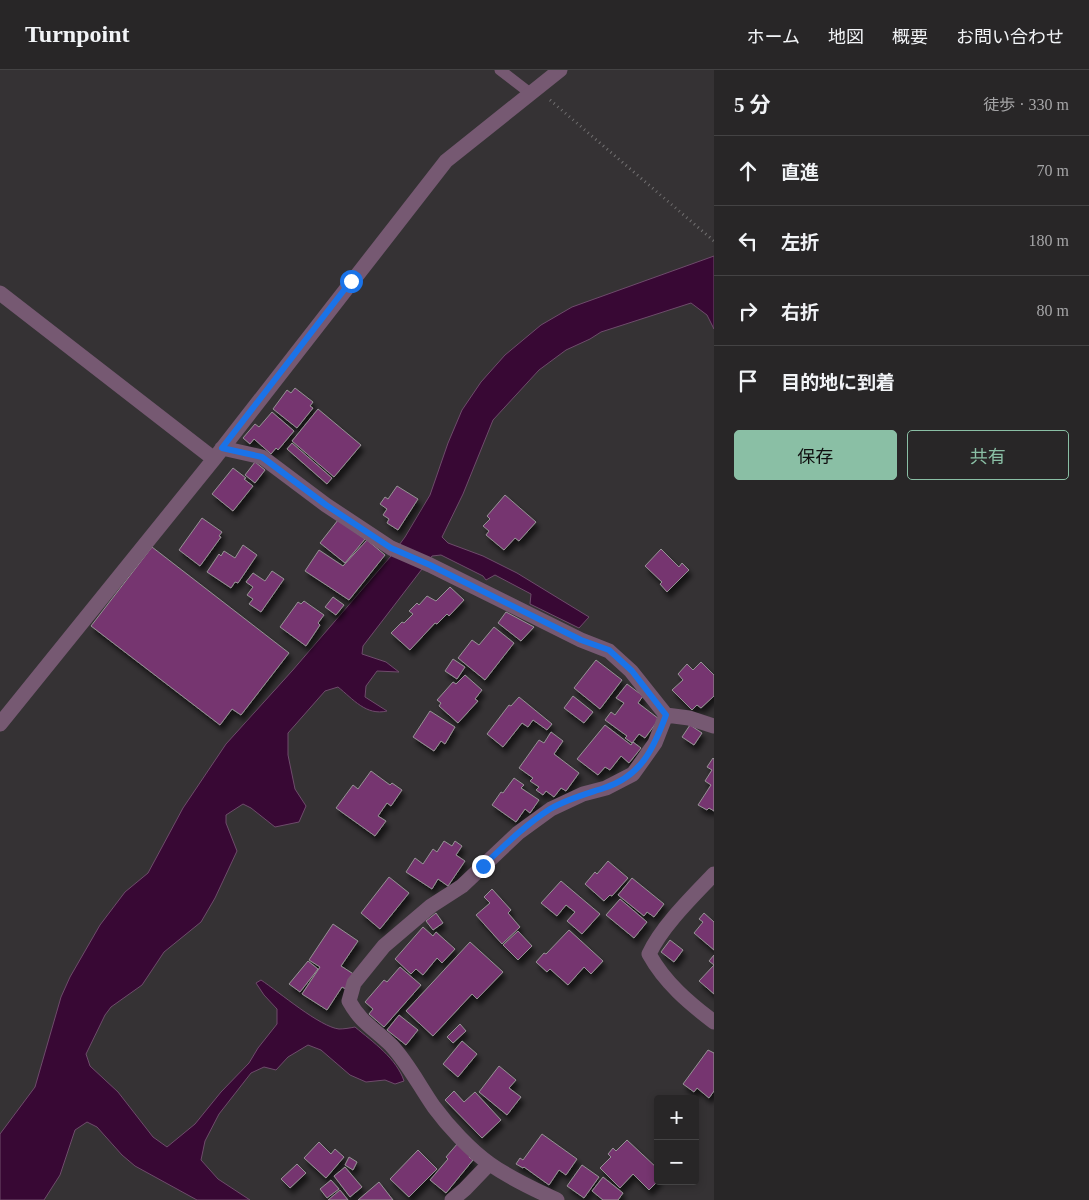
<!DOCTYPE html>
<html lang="ja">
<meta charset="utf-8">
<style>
:root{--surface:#282627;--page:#343233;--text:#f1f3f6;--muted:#a5a5a7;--line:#444344;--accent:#8abfa5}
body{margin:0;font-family:"Times New Roman","Noto Sans JP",serif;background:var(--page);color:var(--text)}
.controls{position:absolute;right:15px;bottom:15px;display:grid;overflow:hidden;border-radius:5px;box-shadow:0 2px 8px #0003}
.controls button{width:45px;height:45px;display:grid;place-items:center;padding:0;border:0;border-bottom:1px solid var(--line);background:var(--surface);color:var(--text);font:25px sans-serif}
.stop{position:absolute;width:15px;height:15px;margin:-11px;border:4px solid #1a73e8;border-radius:50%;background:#fff}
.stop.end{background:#1a73e8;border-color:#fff;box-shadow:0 1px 5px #0008}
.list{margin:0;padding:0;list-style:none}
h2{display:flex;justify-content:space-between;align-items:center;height:65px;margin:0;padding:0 20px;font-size:21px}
h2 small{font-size:16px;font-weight:400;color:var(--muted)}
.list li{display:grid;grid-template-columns:32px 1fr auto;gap:15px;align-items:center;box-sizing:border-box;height:70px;padding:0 20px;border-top:1px solid var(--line)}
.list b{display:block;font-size:19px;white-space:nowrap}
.list em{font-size:16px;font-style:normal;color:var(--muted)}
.actions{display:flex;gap:10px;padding:15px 20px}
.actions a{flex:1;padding:11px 0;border:1px solid var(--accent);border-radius:5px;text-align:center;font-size:18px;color:var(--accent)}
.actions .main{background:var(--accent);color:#111}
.icon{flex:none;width:28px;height:28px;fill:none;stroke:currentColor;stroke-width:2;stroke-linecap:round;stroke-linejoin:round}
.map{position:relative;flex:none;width:714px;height:1130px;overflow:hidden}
header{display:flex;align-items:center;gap:30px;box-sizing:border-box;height:70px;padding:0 25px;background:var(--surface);border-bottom:1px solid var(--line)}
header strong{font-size:24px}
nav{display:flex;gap:28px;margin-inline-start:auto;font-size:18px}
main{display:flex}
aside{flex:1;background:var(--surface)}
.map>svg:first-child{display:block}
</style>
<header>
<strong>Turnpoint</strong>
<nav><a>ホーム</a><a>地図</a><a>概要</a><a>お問い合わせ</a></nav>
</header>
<main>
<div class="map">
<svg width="714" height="1130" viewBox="0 0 714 1130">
<defs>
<filter id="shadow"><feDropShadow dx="3" dy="5.5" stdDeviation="2.5" flood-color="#0009"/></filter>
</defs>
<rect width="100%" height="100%" fill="#353234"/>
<path fill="#380834" stroke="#6e4c6b" d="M714,186v73l-7,-14 -16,-12 -90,29 -11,7 -24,11 -27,20 -46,50 -30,74 -21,43 6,6 35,13 34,17 72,44 -10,11 -49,-24 1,-10 -36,-19 -9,5 -3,-4 -42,-21 -9,1 -69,90 -1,8 24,8 13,10 -22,-1 -11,15 -1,11 22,14c-21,5 -34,-12 -49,-24l-13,4 -37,42v22l7,34 11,17 -7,16 -24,5 -24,-19 -8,-4 -17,11v8l11,28 -22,47 -14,24 -37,30 -22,33 -31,22 -6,8 -19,39 4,12 28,26 35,45 14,10 28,-23 26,-32 28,-29 9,-15 19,-24v-15l-13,-14 -8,-12 5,-3c18,12 59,47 78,49 5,0 11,-1 16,-2 18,15 42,32 49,54l-9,3 -10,-4 -19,2 -16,-7 -29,-25 -13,-5 -20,12 -12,13 -12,-3 -13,6 -32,41 -14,27 -4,19 17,19 32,21h-53l-62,-34 -13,-11 -25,-28 -10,-5 -12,8 -15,45 -16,25h-44v-66l35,-47 26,-90 9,-20 30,-52 25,-33 23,-19 35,-65 43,-64 66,-73 99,-115 14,-19 25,-42 18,-52 14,-33 19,-28 24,-27 36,-30 31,-18z"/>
<path fill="#76356f" stroke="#969295" filter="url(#shadow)" d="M295,318l18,14 -3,4 3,2 -16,20 -24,-19 14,-19 4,3z
M318,339l43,36 -27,32 -42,-36z
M272,342l22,19 -16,19 -2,-2 -5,6 -17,-15 -4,5 -7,-6 12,-14 4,3z
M292,373l40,35 -5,6 -40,-35z
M255,392l10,8 -10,13 -10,-8z
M233,398l13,10 -2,1 9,7 -20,25 -21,-17z
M397,416l21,13 -20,31 -11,-7 2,-4 -6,-4 4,-6 -7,-5 5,-7 3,2z
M505,425l31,27 -17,19 -4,-3 -11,12 -18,-15 3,-4 -6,-5 7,-7 -3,-3z
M202,448l20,14 -3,4 2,1 -21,29 -21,-16z
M338,450l27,19 -20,24 -25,-20z
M367,470l18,15 -36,45 -44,-29 14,-21 24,16z
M243,475l14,10 -19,28 -3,-1 -4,6 -24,-16 12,-18 2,2 3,-5 11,7z
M152,477l137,106 -48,62 -9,-6 -12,16 -129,-99z
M661,479l18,18 3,-4 7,7 -22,22 -7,-8 2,-2 -17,-16z
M272,501l12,8 -23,33 -12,-8 4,-5 -6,-4 6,-8 -7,-5 7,-9 12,8z
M450,517l14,13 -15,16 -2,-2 -10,10 -2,-1 -25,27 -19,-17 11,-11 2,1 9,-9 -4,-3 8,-8 2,2 8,-9 9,5z
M333,527l11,8 -8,10 -11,-8z
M304,531l20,14 -6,8 2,2 -14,21 -26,-19 18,-25 3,2z
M506,542l28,15 -13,14 -23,-18z
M494,557l20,16 -29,37 -27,-22 14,-18 7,5z
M453,589l12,8 -8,12 -12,-8z
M596,590l26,20 -22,29 -26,-21z
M701,592l13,13v21l-13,12 -4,-3 -5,5 -20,-20 11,-10 -5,-6 9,-10 6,6z
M465,605l17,15 -7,9 3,2 -20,22 -19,-17 2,-3 -4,-3 16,-18 3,2z
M627,614l16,12 -5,7 21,16 -14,19 -6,-4 -7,9 -7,-5 2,-2 -22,-16 6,-8 4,3 9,-12 -8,-5z
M573,626l20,16 -9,11 -20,-15z
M519,627l33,27 -5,6 -14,-10 -5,7 -6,-4 -19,24 -16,-13 22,-29 2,1z
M430,641l25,16 -10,17 -4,-3 -7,10 -21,-14z
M605,655l26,20 2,-3 8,6 -12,15 -8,-7 -11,14 -5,-3 -7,8 -21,-16z
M690,655l12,8 -8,12 -12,-8z
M551,662l12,9 -9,13 25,19 -13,18 -5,-3 -7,9 -8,-6 -3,4 -7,-5 3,-3 -9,-6 3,-3 -14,-10 20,-28 5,3z
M713,688l1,1v52l-5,-3 -2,2 -9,-5 13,-20 -6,-4 7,-11 -5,-3z
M371,701l19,14 2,-2 10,7 -11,16 -4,-3 -9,13 8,5 -11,15 -39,-28 17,-23 5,4z
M514,708l10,7 -3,3 18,12 -9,13 -5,-4 -9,13 -24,-17 9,-13 2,1z
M444,771l8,5 3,-5 7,5 -6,9 9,6 -17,25 -10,-7 -6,10 -26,-17 9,-14 8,6 10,-15 4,3z
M608,791l20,17 -16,18 -2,-1 -6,6 -19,-17 10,-12 2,2z
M389,807l20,16 -29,36 -19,-16z
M632,808l32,26 -10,13 -7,-5 -3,4 -26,-21z
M561,811l39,33 -18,20 -15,-13 8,-9 -9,-7 -9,11 -16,-13z
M492,819l19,21 -3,3 12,14 -18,17 -26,-29 14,-12 -6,-6z
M620,829l27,23 -13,16 -28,-23z
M436,843l7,10 -10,7 -7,-9z
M704,843l10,9v28l-20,-17 9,-11 -4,-3z
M333,854l25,17 -17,25 14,9 -9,14 -4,-2 -15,23 -25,-16 18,-27 -11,-7z
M423,857l10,9 3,-4 19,17 -13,14 -5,-5 -14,17 -7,-6 -5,5 -16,-15z
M569,860l34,31 -12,13 -7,-7 -16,18 -18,-16 -3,3 -11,-10 8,-9 2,1z
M518,861l14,15 -14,14 -15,-15z
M670,870l13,10 -9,12 -13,-10z
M470,872l33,30 -26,27 -5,-5 -39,42 -27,-25z
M714,885v39l-15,-13 15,-16 -5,-4z
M308,891l10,8 -18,23 -11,-8z
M400,897l21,18 -37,42 -15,-13 4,-5 -8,-7 19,-22 3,2z
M399,945l19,15 -12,15 -19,-15z
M460,954l6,7 -13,12 -6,-6z
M462,971l15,13 -19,23 -15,-13z
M708,980l6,3v38l-5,7 -12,-10 -3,4 -11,-8z
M499,996l17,14 -7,8 12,9 -14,18 -28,-23z
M454,1021l10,11 11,-10 26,28 -19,18 -37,-38z
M542,1064l35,25 -11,16 -7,-5 -10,15 -25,-18 -1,1 -7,-4 4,-6 3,2z
M627,1070l31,29v12l-9,9 -16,-16 -13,14 -20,-20 11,-11 -3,-3 5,-6 3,3z
M319,1072l12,12 4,-5 9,8 -18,21 -22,-20z
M458,1073l13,11 -2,3 4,3 -27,33 -16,-13 18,-21 -2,-2z
M418,1080l19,19 -28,28 -19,-18z
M349,1087l8,5 -4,8 -8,-5z
M297,1094l9,9 -16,15 -9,-9z
M582,1095l17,12 -15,21 -17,-12z
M345,1097l17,20 -12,10 -16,-21z
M603,1107l20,16 -5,7h-15l-11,-9z
M331,1110l8,9 -12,9 -7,-9z
M379,1112l14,18h-35z
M340,1120l8,10h-20z"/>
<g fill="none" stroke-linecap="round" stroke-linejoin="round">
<path stroke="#727071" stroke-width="3" stroke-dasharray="1 4" stroke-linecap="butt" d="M550,30l164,141"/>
<path stroke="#765972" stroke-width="11" d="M500,0l30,23"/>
<path stroke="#765972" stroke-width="15" d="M0,223l214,166
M222,378l40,9 64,48 65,43 39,17 151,75 28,11 22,20 35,44 23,3 25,8
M0,654l214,-265 232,-298 114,-91
M714,804c-21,22 -52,52 -65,80 16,29 40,49 65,68
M452,1130l13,-11 24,-25
M557,1130c-23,-11 -46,-21 -67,-36 -19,-13 -42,-38 -56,-57 -14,-20 -26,-44 -43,-62 -17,-17 -30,-22 -42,-44l5,-18 30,-37 47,-40 31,-20 56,-53 33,-24 32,-15 23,-6 27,-14 22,-31 11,-28"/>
</g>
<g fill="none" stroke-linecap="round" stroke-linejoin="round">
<path stroke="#1a73e8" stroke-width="6" d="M351,211l-129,167 40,9 64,48 65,43 39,17 151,75 28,10 23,21 34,44c-13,35 -25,61 -62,73 -18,6 -37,11 -54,21 -25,16 -46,37 -67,57"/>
</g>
</svg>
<div class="controls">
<button>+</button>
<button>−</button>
</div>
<div class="stop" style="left:351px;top:211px"></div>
<div class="stop end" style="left:483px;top:796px"></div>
</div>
<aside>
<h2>5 分<small>徒歩 · 330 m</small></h2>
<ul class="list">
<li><svg class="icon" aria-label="ahead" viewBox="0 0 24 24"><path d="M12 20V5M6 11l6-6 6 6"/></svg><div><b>直進</b></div><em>70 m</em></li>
<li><svg class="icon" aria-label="left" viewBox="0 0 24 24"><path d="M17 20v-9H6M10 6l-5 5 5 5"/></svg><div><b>左折</b></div><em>180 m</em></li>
<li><svg class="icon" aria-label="right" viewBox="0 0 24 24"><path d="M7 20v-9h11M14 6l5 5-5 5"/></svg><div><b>右折</b></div><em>80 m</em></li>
<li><svg class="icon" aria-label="arrive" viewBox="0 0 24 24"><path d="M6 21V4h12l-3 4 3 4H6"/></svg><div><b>目的地に到着</b></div></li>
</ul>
<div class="actions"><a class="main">保存</a><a>共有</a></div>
</aside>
</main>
